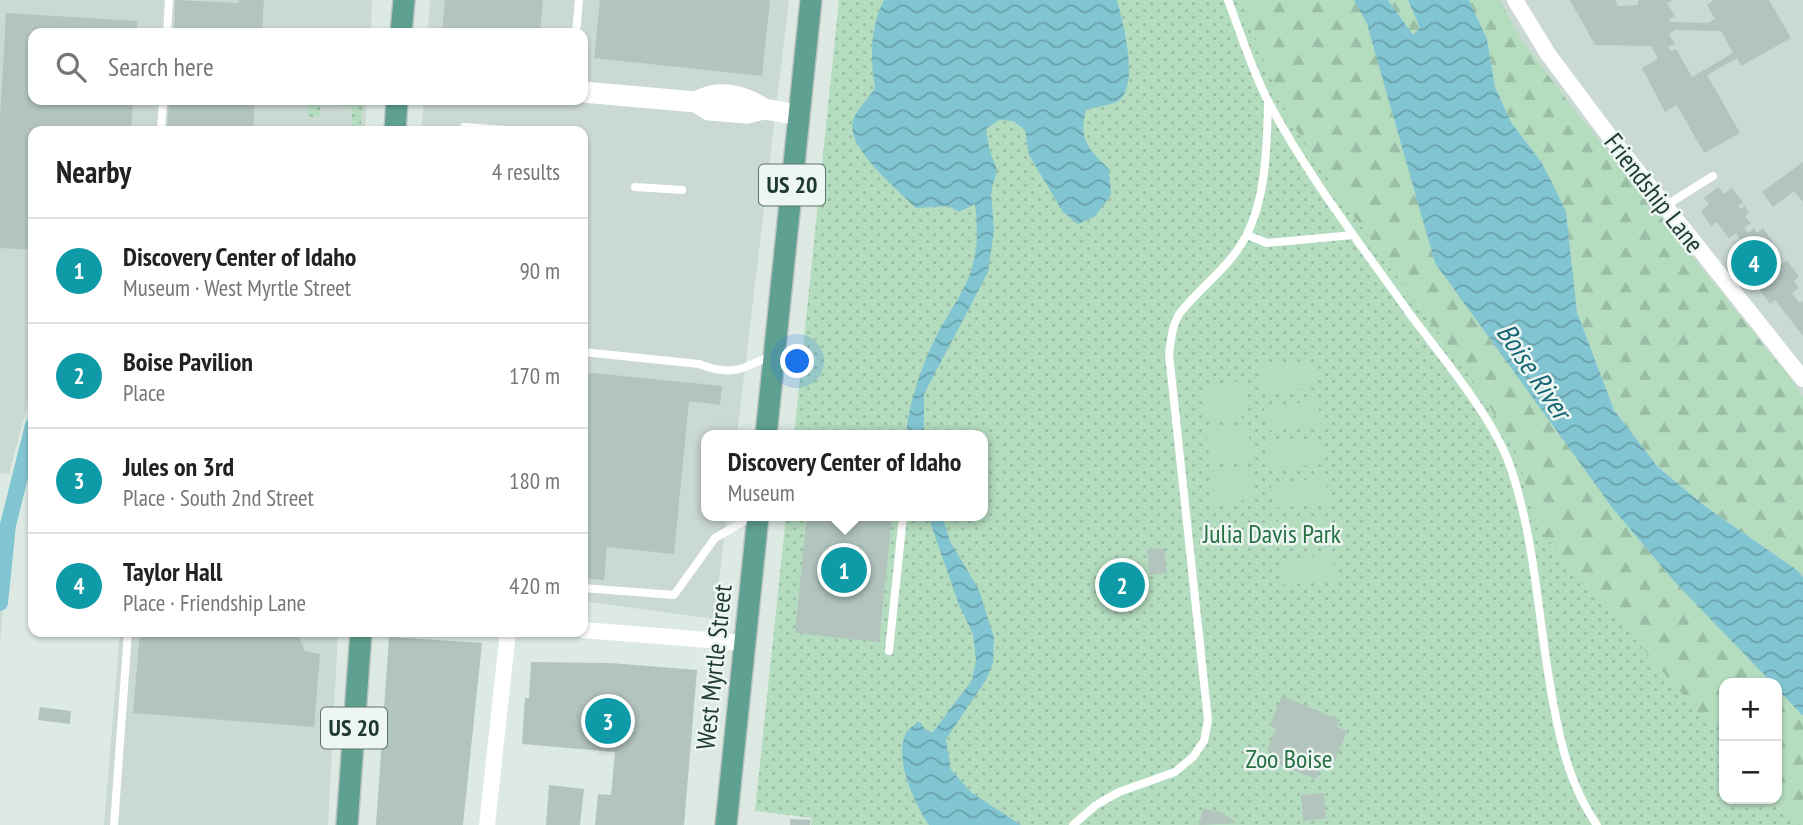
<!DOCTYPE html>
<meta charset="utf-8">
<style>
:root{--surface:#fff;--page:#f6f6f6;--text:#222;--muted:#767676;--line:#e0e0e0;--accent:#824935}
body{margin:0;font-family:"PT Sans Narrow",sans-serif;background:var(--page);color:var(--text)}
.controls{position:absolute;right:21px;bottom:21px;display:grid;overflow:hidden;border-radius:14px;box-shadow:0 2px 5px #0004}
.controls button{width:63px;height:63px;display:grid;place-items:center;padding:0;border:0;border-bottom:2px solid var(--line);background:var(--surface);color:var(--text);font:35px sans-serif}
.you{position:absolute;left:798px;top:362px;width:24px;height:24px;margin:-18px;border:5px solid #fff;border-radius:50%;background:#1a73e8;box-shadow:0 0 0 10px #1a73e833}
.badge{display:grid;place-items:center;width:46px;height:46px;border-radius:50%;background:var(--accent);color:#fff;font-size:23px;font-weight:700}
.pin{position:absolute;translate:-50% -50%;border:4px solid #fff;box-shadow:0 2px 7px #0006}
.popup{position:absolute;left:701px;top:430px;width:287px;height:91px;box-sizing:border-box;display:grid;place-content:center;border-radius:14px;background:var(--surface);filter:drop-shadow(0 2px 5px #0005);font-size:23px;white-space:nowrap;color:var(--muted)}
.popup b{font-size:26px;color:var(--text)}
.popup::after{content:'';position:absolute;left:50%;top:100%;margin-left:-14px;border:14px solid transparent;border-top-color:var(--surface)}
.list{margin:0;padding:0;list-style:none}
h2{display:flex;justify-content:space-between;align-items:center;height:91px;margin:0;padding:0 28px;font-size:30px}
h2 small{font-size:23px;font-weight:400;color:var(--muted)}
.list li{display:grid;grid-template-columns:46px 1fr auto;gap:21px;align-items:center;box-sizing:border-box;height:105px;padding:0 28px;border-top:2px solid var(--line)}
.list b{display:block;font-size:26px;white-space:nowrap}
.list p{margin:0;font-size:23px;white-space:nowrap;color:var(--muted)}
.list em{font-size:23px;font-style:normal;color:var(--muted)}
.icon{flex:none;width:38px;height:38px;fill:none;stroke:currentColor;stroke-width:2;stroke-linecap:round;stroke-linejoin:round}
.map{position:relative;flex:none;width:1803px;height:825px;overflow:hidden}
.search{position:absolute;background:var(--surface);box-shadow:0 2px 5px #0004;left:28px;top:28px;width:560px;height:77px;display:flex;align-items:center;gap:18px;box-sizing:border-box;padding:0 24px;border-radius:14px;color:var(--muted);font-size:26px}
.panel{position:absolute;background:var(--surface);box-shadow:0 2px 5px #0004;left:28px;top:126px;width:560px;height:511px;border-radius:14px}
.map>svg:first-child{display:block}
</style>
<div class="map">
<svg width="1803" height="825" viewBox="0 0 1803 825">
<defs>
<pattern id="grass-dots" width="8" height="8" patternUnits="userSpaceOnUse" patternTransform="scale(1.75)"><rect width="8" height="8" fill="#b4dcbf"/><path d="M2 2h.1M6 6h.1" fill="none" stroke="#9abea5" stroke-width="1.8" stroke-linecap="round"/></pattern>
<pattern id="forest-firs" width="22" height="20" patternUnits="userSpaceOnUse" patternTransform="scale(1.75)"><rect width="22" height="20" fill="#b4dcbf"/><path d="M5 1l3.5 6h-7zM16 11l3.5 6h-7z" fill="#9abea5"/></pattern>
<pattern id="water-waves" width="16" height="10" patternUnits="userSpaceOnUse" patternTransform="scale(1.75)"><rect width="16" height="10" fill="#82c5d2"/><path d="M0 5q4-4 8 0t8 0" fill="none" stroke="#6aa1ab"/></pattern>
</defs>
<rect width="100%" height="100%" fill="#ddeae4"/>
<path fill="#cbd9d3" d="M0,0h372l-1,33h-338v67h334l-2,31h-332v253l-24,90 -9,-1z
M430,0h359l-52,435h-31v81h21l-13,103 -131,-18v-470h-162l3,-31h159v-67h-155z
M1479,0h324v451z
M0,541h8l-8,102z
M120,632h218l-10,193h-224z"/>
<path fill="url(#grass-dots)" d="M839,0h515l260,510 158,173h-48v116h53v-110l26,27v109h-992l1,-7 -57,-7 31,-295h196v-81h-188z
M308,100l52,2 2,4 -1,25h-9v-24l-31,-3 -2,13h-11z"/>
<path fill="url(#forest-firs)" d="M1242,0h112l13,24 68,240 179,246 60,71 98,102h-48v59l-187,-215 -18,-67 -11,-25 -43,-66 -125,-172 -48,-74 -24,-51z
M1388,0h20l12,28 -7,8z
M1469,0h31l21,39 52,69 218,271 12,18v180l-6,-7 -91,-63 -48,-40 -44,-57 -37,-98 -11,-101 -24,-48 -31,-41 -16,-35 -8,-48z
M1777,689l26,27v109h-7l-23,-26h4z"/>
<path fill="#b4dcbf" d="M1314,362l3,25 -54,6 -3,-26z
M1243,381l4,35 -42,4 -3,-35z
M1318,401l3,25 -55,5 -2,-25z
M1248,424l3,35 -41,4 -4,-35z
M1322,439l2,25 -54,5 -2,-25z
M1252,468l4,31 -42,5 -3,-32z
M1326,478l2,25 -54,5 -3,-25z
M1330,516l2,26 -54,5 -3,-25z
M1333,554l3,26 -55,5 -2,-25z"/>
<path fill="url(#water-waves)" d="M884,0h233c6,22 23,87 1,101 -9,5 -23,6 -32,9 -8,29 3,40 23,59l2,26 -16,21 -17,8 -15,-12 -34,-57 -4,-25 -12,-9 -14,-1 -13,9 3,19 8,22 -6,22 3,38 -6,42 -64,122v41h-18c4,-40 20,-83 41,-118 10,-17 22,-34 26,-54 6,-20 4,-39 2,-59l-16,8 -10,-6 -33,2c-17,-17 -71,-61 -63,-87 3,-11 16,-23 22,-33 -5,-30 -5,-60 9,-88z
M1354,0h34l25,35 7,-7 -12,-28h61l18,39 8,48 16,35 31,41 24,48 11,101 37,98 44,57 48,40 91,63 6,7v139l-26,-27v-6h-5l-98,-102 -60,-71 -179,-247 -68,-239z
M928,516h14l8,25 29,49 15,48 -1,25 -7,17 -40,59 5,31 21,23 49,32h-92c-14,-20 -36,-67 -23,-92 2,-4 9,-8 12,-12l9,10 6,1 39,-52 4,-20 -3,-26 -14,-29z"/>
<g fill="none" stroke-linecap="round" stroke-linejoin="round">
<path stroke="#82c5d2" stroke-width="16" d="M0,603l8,-78 25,-100"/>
</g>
<path fill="#b2c4bd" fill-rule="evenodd" d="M175,0l64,3v-3h25l-2,33h-88z
M445,0h98l-3,33h-98z
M600,0h170l-8,76 -168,-18z
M1570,0h45l3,6 20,-1v-5h35l-6,3 8,13 -6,3 2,3 37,1 7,-4 -8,-14 7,-5h55l22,38 -50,28 -4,-8 -30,17 33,58 -36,20 -27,-48 -12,7 -23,-44 16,-9 -7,-13 -56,-1zM1675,30l46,1 12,22 -41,24 -16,-28 -5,2 -3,-4 7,-3 -6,-10z
M6,13l131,8v12h-104v67h100l-2,31h-98v119l-33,-2v-129z
M169,100h86l-2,31 -56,-5 -1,5h-29z
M1803,162v40l-9,-11 -21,16 -11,-15z
M1718,187l6,7 8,-6 11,14 -5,4 3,3 4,-3 4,7 -4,3 6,7 -7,5 4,5 6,-5 3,5 6,-5 14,20 -5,4 3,4 -7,4 4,5 7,-4 3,3 5,-4 12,17 -5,4 5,7 -7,5 8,10 3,-2v35l-28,-36 -5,4 -12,-17 5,-4 -5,-6 6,-6 -3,-4 -7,4 -3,-4 -6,5 -12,-17 5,-4 -5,-7 7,-5 -4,-6 -7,6 -12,-17 -6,4 -10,-15 8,-7 -5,-6z
M583,372l139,14 -2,19 -31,-4 -15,153 -67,-7 -3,33 -21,-2z
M807,516h85l-13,126 -84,-9z
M1164,548l3,25 -17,2 -3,-25z
M1133,566l4,35 -27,2 -3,-34z
M140,632h157l8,19 15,3 -6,73 -181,-14z
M389,637l93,6 -19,182h-87z
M531,662l80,1 86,7 -13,155h-89l3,-31 13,1 4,-43 -93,-8 3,-46h4z
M1282,696l58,24 -3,7 10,4 -16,39 -10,-4 -5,13 -42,-17 3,-8 -10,-4 9,-21 -6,-3z
M40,707l31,4 -1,13 -32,-4z
M549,785l35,4 -4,36h-34z
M1324,793l2,25 -23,3 -2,-26z
M1203,809l18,3 16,11 -38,2z
M790,819l21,1 -1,5h-20z"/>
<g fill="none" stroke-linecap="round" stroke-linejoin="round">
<g stroke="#bcc4c2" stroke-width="24">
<path id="primary" d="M401,33l3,-33
M395,131l2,-31
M766,435l45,-435
M347,825l14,-193
M726,825l32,-309"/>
</g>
<path stroke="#fff" stroke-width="8" d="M1228,0c13,34 24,71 41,103 40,75 92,142 141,211 31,42 81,101 99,149 27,76 29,160 44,239 8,44 18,86 44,123
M167,33l2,-33
M576,33l3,-33
M464,127l44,3
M161,131l2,-31
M635,187l47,3
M1665,206l48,-30
M1247,235l20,8 86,-8
M583,352l116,12c33,13 44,5 73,-9
M583,588l91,7 41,-57 38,-22
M889,651l14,-135
M114,825l14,-193
M1073,825l23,-20 23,-13 56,-20 18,-15 11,-16 4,-21 -39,-366c2,-13 3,-30 11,-41 21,-27 50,-46 66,-77 20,-38 21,-90 22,-132"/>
<path stroke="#fff" stroke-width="16" d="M1515,0l33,54 59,79 196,246
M583,630l162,13
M487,825l21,-193"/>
<path stroke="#fff" stroke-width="21" d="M583,92l113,10 13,8 38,3 17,-4 35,6
M696,102c23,-13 47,-7 68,7"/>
<use href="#primary" stroke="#5fa191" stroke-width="21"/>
</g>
<g text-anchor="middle" stroke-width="5" stroke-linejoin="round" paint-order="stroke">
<g fill="#edf6f2" stroke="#5c726c" stroke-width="2">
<rect x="759" y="164.5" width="66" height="41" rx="5"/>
<rect x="321" y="707.5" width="66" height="41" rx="5"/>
</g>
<g font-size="24" font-weight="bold" fill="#1e3932">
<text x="792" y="193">US 20</text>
<text x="354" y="736">US 20</text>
</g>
<g font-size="26" fill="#1e3932" stroke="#edf6f2">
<text transform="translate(1654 193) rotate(52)" y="9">Friendship Lane</text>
<text transform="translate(714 667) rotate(-84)" y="9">West Myrtle Street</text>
</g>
<g font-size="26" fill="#277144" stroke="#edf6f2">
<text x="1272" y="543">Julia Davis Park</text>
<text x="1289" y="768">Zoo Boise</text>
</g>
<g font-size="28" font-style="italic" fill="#176676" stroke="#edf6f2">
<text transform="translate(1534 371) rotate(56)" y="10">Boise River</text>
</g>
</g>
</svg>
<div class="controls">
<button>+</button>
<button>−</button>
</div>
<div class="you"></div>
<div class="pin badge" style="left:844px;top:570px;background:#0f9aa8">1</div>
<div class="popup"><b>Discovery Center of Idaho</b>Museum</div>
<div class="pin badge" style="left:1122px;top:585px;background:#0f9aa8">2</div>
<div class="pin badge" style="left:608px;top:721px;background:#0f9aa8">3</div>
<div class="pin badge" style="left:1754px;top:263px;background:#0f9aa8">4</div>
<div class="search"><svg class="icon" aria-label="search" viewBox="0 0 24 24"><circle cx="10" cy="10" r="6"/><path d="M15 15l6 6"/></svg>Search here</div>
<section class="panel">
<h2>Nearby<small>4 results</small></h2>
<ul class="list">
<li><span class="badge" style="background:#0f9aa8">1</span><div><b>Discovery Center of Idaho</b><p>Museum · West Myrtle Street</p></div><em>90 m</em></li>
<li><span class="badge" style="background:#0f9aa8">2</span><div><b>Boise Pavilion</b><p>Place</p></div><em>170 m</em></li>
<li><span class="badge" style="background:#0f9aa8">3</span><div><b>Jules on 3rd</b><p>Place · South 2nd Street</p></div><em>180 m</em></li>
<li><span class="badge" style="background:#0f9aa8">4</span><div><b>Taylor Hall</b><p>Place · Friendship Lane</p></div><em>420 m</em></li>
</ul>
</section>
</div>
